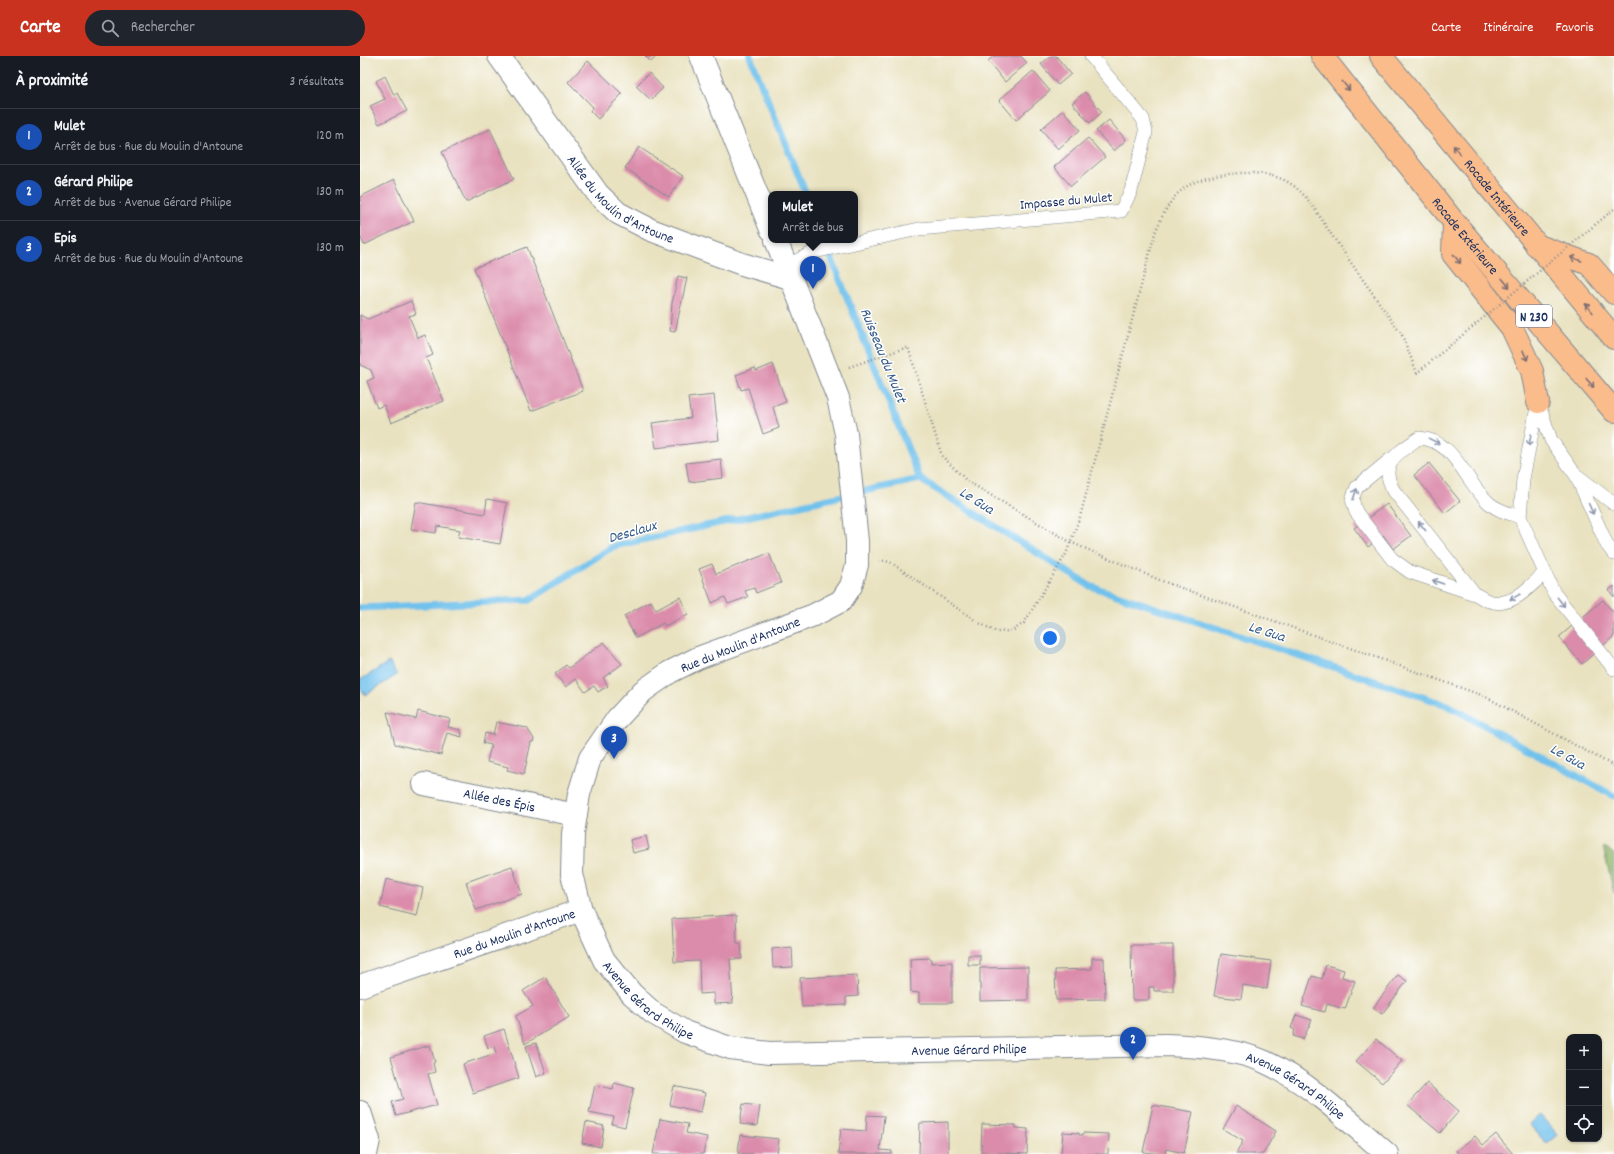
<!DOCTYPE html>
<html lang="fr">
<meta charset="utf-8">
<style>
:root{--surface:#171b24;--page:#20242c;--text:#f1f3f6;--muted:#9ea1a6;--line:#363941;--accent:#c8321e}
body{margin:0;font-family:Dekko,sans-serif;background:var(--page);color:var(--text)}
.controls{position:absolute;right:12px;bottom:12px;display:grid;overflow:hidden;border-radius:8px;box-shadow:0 1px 3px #0004}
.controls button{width:36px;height:36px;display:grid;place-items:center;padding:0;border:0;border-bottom:1px solid var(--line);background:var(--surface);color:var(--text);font:20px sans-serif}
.you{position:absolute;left:690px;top:582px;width:14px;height:14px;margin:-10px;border:3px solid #fff;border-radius:50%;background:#1a73e8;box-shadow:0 0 0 6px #1a73e833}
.badge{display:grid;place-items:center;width:26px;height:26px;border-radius:50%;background:var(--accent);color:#fff;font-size:13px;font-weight:700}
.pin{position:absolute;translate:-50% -33px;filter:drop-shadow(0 1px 2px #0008)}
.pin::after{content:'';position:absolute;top:21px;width:14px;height:12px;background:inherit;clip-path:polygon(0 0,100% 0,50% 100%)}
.popup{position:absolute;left:408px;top:135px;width:90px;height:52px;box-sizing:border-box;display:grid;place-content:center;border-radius:8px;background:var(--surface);filter:drop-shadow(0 1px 3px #0005);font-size:13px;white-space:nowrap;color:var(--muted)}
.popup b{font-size:15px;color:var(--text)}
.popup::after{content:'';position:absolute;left:50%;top:100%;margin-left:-8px;border:8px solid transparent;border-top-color:var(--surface)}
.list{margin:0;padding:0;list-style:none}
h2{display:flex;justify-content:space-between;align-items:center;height:52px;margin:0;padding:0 16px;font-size:17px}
h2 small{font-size:13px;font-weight:400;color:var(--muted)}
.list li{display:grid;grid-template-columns:26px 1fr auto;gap:12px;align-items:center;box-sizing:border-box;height:56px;padding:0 16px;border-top:1px solid var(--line)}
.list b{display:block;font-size:15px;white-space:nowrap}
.list p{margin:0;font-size:13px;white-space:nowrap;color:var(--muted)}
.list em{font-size:13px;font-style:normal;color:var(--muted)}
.icon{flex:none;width:22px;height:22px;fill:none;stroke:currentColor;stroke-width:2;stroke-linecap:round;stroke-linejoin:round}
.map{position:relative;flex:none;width:1254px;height:1098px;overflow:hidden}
header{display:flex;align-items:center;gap:24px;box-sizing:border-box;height:56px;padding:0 20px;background:var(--accent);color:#fff}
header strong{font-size:19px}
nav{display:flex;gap:22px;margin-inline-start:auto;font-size:14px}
.search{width:280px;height:36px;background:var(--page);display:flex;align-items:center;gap:10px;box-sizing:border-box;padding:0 14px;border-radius:22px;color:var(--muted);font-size:15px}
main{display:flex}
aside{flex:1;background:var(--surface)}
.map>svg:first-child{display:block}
</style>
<header>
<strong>Carte</strong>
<div class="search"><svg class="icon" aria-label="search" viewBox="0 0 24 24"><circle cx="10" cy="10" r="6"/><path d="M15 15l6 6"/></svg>Rechercher</div>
<nav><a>Carte</a><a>Itinéraire</a><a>Favoris</a></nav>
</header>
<main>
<aside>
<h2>À proximité<small>3 résultats</small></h2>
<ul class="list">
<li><span class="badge" style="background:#1a4fb4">1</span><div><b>Mulet</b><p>Arrêt de bus · Rue du Moulin d'Antoune</p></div><em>120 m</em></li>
<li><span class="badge" style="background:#1a4fb4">2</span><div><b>Gérard Philipe</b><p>Arrêt de bus · Avenue Gérard Philipe</p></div><em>130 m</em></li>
<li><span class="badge" style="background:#1a4fb4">3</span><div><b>Epis</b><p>Arrêt de bus · Rue du Moulin d'Antoune</p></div><em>130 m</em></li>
</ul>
</aside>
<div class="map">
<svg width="1254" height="1098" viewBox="0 0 1254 1098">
<rect width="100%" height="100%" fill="#fff"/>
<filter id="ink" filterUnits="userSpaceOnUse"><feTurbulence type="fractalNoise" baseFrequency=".025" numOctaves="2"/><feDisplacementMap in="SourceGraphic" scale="8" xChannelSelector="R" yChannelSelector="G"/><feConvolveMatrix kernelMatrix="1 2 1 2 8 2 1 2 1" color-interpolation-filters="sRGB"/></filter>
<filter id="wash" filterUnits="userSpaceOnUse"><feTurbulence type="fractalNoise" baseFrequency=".012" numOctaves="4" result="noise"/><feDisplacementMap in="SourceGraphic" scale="16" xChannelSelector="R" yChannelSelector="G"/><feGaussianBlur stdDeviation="0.9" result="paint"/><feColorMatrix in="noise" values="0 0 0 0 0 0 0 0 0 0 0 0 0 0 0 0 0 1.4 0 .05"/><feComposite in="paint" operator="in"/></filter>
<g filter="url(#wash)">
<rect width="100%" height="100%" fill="#e9e2c0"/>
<path fill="#91b56a" stroke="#567264" d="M1243,791l11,7v39z"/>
<path fill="#70c1ec" stroke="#4678a5" d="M29,606l8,13 -32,20 -5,-8v-7z
M1180,1059l18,20 -11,9 -18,-20z"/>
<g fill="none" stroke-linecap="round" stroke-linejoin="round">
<path stroke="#70c1ec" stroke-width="7" d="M390,0l56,138
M464,184l96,239
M560,423l170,107 357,119 167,91
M0,552l169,-8 85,-54 306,-67"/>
</g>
<g id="blocks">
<path fill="#db8cab" d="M285,0h12l-6,6z
M634,0h27l6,7 -22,19 -17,-21z
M691,0h5l15,18 -13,11 -17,-21z
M228,5l34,33 -24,25 -8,-8 3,-4 -25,-25z
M673,15l17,20 -34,29 -17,-20z
M289,17l14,15 -12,12 -15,-14z
M25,20l9,19 3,-2 10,18 -28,13 -9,-18 15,-7 -9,-18z
M725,36l17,20 -12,11 -18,-20z
M703,54l17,20 -22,19 -17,-20z
M749,64l17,20 -12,11 -18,-20z
M130,73l24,50 -48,23 -24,-50z
M728,82l17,19 -34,29 -17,-19z
M279,91l44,29 -14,21 -44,-29z
M34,124l20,41 -50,24 -4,-9v-39z
M167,191l56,144 -52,20 -57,-143z
M318,220l9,2 -12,54 -5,-1 2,-28z
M51,245l5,13 -7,2 9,22 7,-3 8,20 -7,3 18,43 -53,22 -7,-18 -7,3 -10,-27 7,-3 -3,-8 -11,-5v-50l8,4z
M413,308l13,38 -13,5 6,21 -16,6 -15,-46 -7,2 -5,-15 19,-7 1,3z
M354,339l5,45 -63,8 -4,-25 39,-5 -3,-20z
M361,403l2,19 -34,4 -3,-19z
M1069,407l31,38 -15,12 -31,-38z
M127,443l20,4 -7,41 -42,-7 2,-7 -23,-4 -1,7 -25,-4 5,-27 69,12z
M1027,448l24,32 -18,13 -10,-14 -15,12 -14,-19z
M409,497l12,30 -25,10 -2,-5 -9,3 3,6 -20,7 -3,-7 -13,6 -13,-34 13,-5 4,10z
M1254,530v11l-5,-7z
M320,541l8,17 -23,12 -2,-3 -27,15 -12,-22 27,-15 5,9z
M1243,544l11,13v23l-32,28 -23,-27z
M244,586l18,22 -19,14 5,8 -10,6 -4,-6 -9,6 -9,-13 -10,8 -11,-13 11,-9 3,3z
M58,655l32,8 -2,8 13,3 1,7 -15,-4 -6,22 -46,-11 -8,-32 29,7z
M136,666l31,6 7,11 -1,3h-2l-7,32 -17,-4 1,-3 -21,-5 4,-17 -8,-2 2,-10 8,2z
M286,780l3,13 -16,4 -3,-13z
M152,810l10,28 -46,16 -10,-28z
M26,823l37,9 -6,28 -37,-9z
M376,859l1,28h4l1,16h-12l3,44 -19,1v-11l-14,1 -1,-33 -25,1 -2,-43z
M771,889h42v46h-19v-4h-5v13h-17z
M432,891l1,20 -20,1 -1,-19z
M861,898l50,7 -4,28 -24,-4 -2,14 -27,-3z
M608,899h12v10h-12z
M571,902v5l21,-1v41h-33v-10l-8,-1 -1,-33z
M732,902h12l1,41 -49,1 -1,-30 37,-1z
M966,909l18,5 -2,7 13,4 -10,28 -18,-5 -2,8 -23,-6 10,-30 10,3z
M668,911v33l-48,1v-33z
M497,919l1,21 -12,1v8l-44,2 -2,-29z
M1038,919l9,6 -25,33 -9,-6z
M185,921l24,40 -44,27 -9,-28 17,-10 -10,-15z
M936,959l16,5 -9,19 -10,-3 2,-6 -4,-2z
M144,973l15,49 -46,15 -10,-29 33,-11 -2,-7 -6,2 -4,-12z
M1016,983l26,22 -20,22 -26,-22z
M176,987l10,30 -10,4 -10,-31z
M70,989l5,17 -2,1 2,9 -7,2 9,31 -41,11 -4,-14 11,-3 -12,-42z
M254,1027l20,5 -9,39 -13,-3 2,-7 -25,-5 6,-27 18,4z
M1067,1027l32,28 -19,22 -33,-28z
M314,1030l31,7 -4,19 -31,-7z
M383,1048l17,2 -3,20 -17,-2z
M793,1049l40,7 -9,41 -18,-4 -1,5 -22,-2z
M876,1050l40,25 -13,23h-27l7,-13 -20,-12z
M507,1059l17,1 -4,34 12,1v3h-54l3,-25 25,2z
M300,1063l28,5 -2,9 21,4 -4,17h-50z
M226,1066l18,4 -3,21 -19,-4z
M588,1066v32h-29l1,-31z
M622,1068l34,1v3l12,1 -1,25 -46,-2z
M703,1076l16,1v2h4v-2l26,1 -1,20h-47z
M1136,1078l17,20h-54l-3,-3 19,-15 8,9z
M380,1079l39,4 -2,15h-39z"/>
</g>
</g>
<g filter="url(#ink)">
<use href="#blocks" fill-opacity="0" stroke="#82888f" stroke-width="1"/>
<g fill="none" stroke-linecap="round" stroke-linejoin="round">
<g stroke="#82888f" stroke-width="14">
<path id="service" d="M426,210l28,-14 105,-23 202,-18 10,-20 15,-59 -3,-13 -52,-63
M1178,346l-15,77 -3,38 34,76 60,76
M1178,346l13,38 24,34 39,30
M1031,403l-34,28 -5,12 4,13 36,47 18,13 65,22
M1216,419l31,70 7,9
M1160,461c-11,-4 -22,-6 -31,-14 -24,-20 -33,-63 -70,-65 -20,14 -42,25 -25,53l81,103c5,2 9,6 14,7 22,8 42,-15 56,-29"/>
</g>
<g stroke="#82888f" stroke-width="24">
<g id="minor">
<path id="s1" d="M139,0l99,138 20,19 33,17 91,34 48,14"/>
<path d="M341,0l70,173"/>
<path id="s2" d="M416,184l62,158 8,36 11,107v24l-6,21 -10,15 -27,14 -116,43 -28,14 -27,19 -26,28 -27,39 -11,36 -6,40 -1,40 9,36 23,50 28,34 21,19 32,19 45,16 39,5 397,-8c29,1 73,5 99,17 46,21 84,60 122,92"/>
<path id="s3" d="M64,728l152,31"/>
<path id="s4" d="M0,930l221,-76"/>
<path d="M0,1056l9,28 -3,14"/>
</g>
</g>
<g stroke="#82888f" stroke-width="24">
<g id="trunk">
<path id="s5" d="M962,0l132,166 160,189"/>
<path id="s6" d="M1021,0l233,282"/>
<path d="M1094,166l-1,32 59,74 20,43 6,31"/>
<path d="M1176,189l53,19 25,29"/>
</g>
</g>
<path stroke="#82888f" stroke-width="2.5" stroke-dasharray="1 3" stroke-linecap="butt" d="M489,311l59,-20 34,109 25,25 103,61 92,39 322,115 130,70
M519,504l11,2 89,61 18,9 15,-1 12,-8 42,-69 14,-37 75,-284c15,-36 25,-51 66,-58 21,-3 45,-4 65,6 23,12 35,40 50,60 22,32 44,63 66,94"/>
<use href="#service" stroke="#fff" stroke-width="13"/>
<use href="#minor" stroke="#fff" stroke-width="22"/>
<use href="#trunk" stroke="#fabc8b" stroke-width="22"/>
<path stroke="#82888f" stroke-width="2.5" stroke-dasharray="1 3" stroke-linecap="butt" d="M1042,279l15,38 197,-164"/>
</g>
<defs><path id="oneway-shaft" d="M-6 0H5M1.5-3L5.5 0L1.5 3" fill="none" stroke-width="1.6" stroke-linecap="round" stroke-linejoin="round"/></defs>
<g stroke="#7f6e72">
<use href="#oneway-shaft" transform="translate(986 30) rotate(51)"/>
<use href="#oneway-shaft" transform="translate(1097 94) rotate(-129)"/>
<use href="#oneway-shaft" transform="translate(1097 203) rotate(52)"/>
<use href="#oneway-shaft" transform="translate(1216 203) rotate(-160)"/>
<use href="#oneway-shaft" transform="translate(1146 227) rotate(50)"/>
<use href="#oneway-shaft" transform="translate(1229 252) rotate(-130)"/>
<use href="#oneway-shaft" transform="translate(1165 299) rotate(66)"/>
<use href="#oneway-shaft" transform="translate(1230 327) rotate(50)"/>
</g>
<g stroke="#8d97ae">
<use href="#oneway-shaft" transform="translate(1170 384) rotate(101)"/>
<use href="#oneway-shaft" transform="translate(1074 385) rotate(26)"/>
<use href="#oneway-shaft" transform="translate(995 438) rotate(-71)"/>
<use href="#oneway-shaft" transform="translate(1231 453) rotate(66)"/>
<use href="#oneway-shaft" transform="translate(1062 470) rotate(-128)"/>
<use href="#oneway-shaft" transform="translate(1078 526) rotate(-161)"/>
<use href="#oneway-shaft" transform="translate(1155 541) rotate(151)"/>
<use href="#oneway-shaft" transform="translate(1201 546) rotate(52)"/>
</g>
</g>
<g text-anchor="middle" stroke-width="3" stroke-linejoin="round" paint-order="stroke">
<rect fill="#fff" stroke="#5f6d8e" stroke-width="1" x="1156" y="249" width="36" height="22" rx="3"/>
<g font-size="13" font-weight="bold" fill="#1b2f5e">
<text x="1174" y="265">N 230</text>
</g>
<g font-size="14" fill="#1b2f5e" stroke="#fff">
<text dy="5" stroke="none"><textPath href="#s1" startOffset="191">Allée du Moulin d'Antoune</textPath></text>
<text dy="5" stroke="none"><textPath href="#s6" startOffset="183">Rocade Intérieure</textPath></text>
<text transform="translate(706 144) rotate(-5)" y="5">Impasse du Mulet</text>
<text dy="5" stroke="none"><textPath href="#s5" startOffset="230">Rocade Extérieure</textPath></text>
<text transform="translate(380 588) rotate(-22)" y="5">Rue du Moulin d'Antoune</text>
<text dy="5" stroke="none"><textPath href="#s3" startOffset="77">Allée des Épis</textPath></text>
<text dy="5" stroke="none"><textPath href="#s4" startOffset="163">Rue du Moulin d'Antoune</textPath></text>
<text dy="5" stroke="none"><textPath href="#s2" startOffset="953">Avenue Gérard Philipe</textPath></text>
<text dy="5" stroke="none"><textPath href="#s2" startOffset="1289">Avenue Gérard Philipe</textPath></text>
<text dy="5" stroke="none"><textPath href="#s2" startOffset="1625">Avenue Gérard Philipe</textPath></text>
</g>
<g font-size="15" font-style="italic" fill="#355b89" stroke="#fff">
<text transform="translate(524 299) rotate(68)" y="5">Ruisseau du Mulet</text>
<text transform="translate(617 444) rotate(32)" y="5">Le Gua</text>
<text transform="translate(272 475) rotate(-16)" y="5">Desclaux</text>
<text transform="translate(907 575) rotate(18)" y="5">Le Gua</text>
<text transform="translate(1208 700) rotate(29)" y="5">Le Gua</text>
</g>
</g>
</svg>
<div class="controls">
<button>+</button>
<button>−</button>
<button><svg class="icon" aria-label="locate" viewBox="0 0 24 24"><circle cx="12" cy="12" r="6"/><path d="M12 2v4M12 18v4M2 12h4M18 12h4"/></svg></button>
</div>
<div class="you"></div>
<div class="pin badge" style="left:453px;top:233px;background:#1a4fb4">1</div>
<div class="popup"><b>Mulet</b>Arrêt de bus</div>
<div class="pin badge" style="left:773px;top:1004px;background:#1a4fb4">2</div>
<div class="pin badge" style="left:254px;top:703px;background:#1a4fb4">3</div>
</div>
</main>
